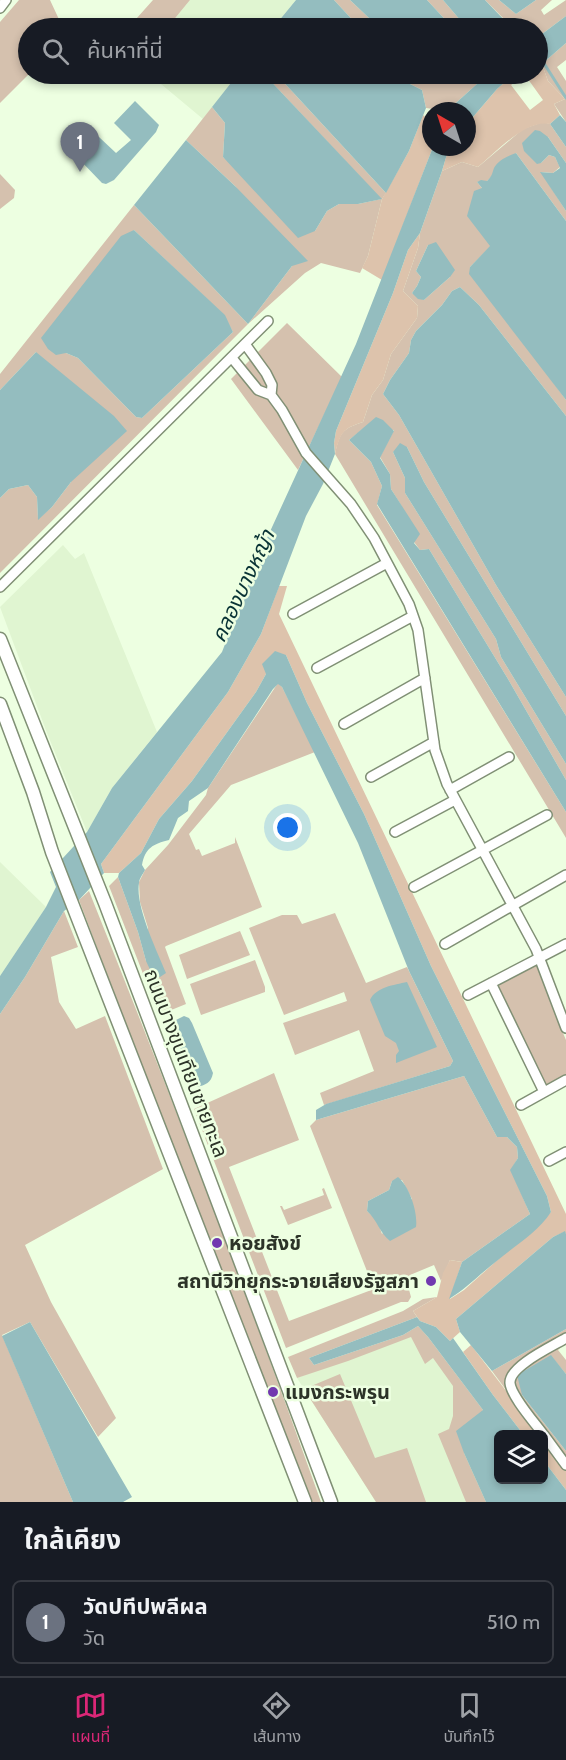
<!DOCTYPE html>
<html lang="th">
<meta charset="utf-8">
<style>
:root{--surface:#171b24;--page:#20242c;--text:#f1f3f6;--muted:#9ea1a6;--line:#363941;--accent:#db2777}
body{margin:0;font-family:Cabin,"Noto Sans Thai",sans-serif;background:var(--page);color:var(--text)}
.controls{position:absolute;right:18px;bottom:18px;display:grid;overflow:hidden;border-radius:9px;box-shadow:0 3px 9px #0003}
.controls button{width:54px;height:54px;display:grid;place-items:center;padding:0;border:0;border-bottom:2px solid var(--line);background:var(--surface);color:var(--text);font:30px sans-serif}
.compass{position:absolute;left:422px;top:102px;width:54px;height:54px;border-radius:50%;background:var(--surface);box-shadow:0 3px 9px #0003;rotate:321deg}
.you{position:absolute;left:288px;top:828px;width:21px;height:21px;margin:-15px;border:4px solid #fff;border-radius:50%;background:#1a73e8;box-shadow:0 0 0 9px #1a73e833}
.badge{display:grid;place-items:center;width:39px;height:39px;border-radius:50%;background:var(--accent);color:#fff;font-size:20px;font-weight:700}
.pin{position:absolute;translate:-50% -50px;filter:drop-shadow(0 2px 3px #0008)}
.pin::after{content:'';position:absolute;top:32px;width:21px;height:18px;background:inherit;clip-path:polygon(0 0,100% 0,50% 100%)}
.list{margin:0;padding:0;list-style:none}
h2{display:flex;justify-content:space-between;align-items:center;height:78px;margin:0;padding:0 24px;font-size:26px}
h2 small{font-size:20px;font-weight:400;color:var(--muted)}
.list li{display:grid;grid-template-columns:39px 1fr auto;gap:18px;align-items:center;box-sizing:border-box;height:84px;margin:0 12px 12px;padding:0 12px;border:2px solid var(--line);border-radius:9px}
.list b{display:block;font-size:22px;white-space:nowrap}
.list p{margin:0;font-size:20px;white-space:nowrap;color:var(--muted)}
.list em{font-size:20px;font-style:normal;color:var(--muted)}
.icon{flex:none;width:33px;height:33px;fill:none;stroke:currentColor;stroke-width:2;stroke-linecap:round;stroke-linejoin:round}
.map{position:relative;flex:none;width:566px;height:1502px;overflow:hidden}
.search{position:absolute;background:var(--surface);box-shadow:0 3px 9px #0003;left:18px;right:18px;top:18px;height:66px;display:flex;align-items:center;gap:15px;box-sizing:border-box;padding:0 21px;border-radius:33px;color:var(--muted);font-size:22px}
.sheet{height:174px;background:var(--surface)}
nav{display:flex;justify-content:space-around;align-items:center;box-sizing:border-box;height:84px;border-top:2px solid var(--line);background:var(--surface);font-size:16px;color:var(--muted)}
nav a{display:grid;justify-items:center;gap:3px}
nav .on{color:var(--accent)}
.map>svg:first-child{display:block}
</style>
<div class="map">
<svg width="566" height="1502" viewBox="0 0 566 1502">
<rect width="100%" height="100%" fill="#edffe1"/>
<path fill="#e0f5d1" d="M190,0h106l-23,28h-106z
M149,74h89l-35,45z
M63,545l12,14 9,-6 73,179 -45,56 -25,44 -40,-99 -47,-126z
M0,862l46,45 -46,69z
M422,1330l61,80 4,92h-111l-79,-124z"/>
<path fill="#d5c1ae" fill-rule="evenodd" d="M19,0h31l13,28h-35l1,46 -29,29v-81z
M153,0h37l-23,28h-39z
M334,0h16l19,18 9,10h-18z
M427,0h16l24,28h-14z
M485,0h14l17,14 20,-14h16l-11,10 3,5 22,-15v16l-28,21v-9h-32l3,-4z
M566,43v17l-9,7 9,14v41l-12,-18 11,-5 -17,-18 -6,-17z
M264,74h12l110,119 -4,6 -14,57 -8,17 -39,-10 -16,10 -57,51 -248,249v-75l9,-9 19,-4 9,12 1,22 14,-12 19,-25 -35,-130 -36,38v-16l134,-169 114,119 44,-58 -57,-80 -49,-46 26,-33 13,16 -2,34 92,74 12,-20 12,-7h19l23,-5zM134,230l90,85 9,17 -91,86 -6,-1 -58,-59 -12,-5z
M397,74h23l8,6 5,-6h55l-41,37 -21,-3 -4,-18 -20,-10z
M543,122l7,2 16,23v16l-18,-26 -7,26 8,-8 6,2 5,10 -7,6 -12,-1 25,39v10l-50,-68 -29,28 -10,1 5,6 9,58 -21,21 96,133v16l-87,-111 -19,-18 -8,4 -10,14 -26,26 -5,9 -2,13 -19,27 -7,14 16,21 97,170 70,112v19l-142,-234 -17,-35 -14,5 12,26v15l91,146 5,18 65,107v16l-58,-101 -79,-130 -9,1 -6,-8 -13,-37 -10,-16 -1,-15 -10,-17 14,-27 -30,-2 -15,12 22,22 11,24 -5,19 189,307v26l-231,-384c5,-22 7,-25 28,-32l9,-27 11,-15 8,-26 26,-36 1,-12 -15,-15 15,-43 2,-15 22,-62 20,-9 16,5 45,-38zM428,245l22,32 -26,23 -12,-7 5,-7 4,-9 -5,-6z
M0,174l15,16 -1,8 -14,11z
M287,323l55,54 -44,93 -67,-91z
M278,683l4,4 33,65 -84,33 -42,49 7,16 3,-1 3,7 33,-13v-6l27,70 -96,39 -1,1 21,57 -27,11 -50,-129 9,-9 20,55 8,29 2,-33 -8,-26 -1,-20 6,-12 23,-25 38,-50 2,-7z
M89,891c81,202 159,406 232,611h-10l-118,-300 -114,-302z
M64,911l14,36 -27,10 8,45 17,27 29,-13 58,153 -138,76 26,57 65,116 -18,19 -68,-115 -28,13 71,167h-73v-488l25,-37z
M335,913l31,70 41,-16 46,94 -3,5 -126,39 -4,-12 54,-22 -15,-41 -64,25 -12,-32 64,-22 -3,-9 -60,23 -35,-87 33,-13h15l5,9z
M240,931l10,24 -63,24 -8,-24z
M255,960l10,27v5l-64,23 -11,-31z
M537,964l19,53 10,23v36l-21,11 -50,-103z
M274,1073l25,67 -70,27 60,154 85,-32 -64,-163 6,-6 148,-44 33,61h10l10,10 1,11 -7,12 19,44 -68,48 -12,-2 -9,21 -7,-16 -24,10 -2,11 3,11 -3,5h-7l-115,46 -92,-239zM402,1180l10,19 -30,35 -5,-14 -10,-9 1,-10 21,-11 3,-9z
M324,1188l8,20 -44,17 -8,-19h2l2,4 40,-15 -2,-6z
M437,1297l-24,14 4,6 -108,41 5,7 89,-30 15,-9 10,11 55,73 -19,43 22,49h-20l-28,-68 11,-5 4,-13v-30l-20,-28 -8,6 -14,-27 -63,24 -51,17 -9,-21 115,-46 20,-12z
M566,1329v14l-8,7 8,10v14l-15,-18 -29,39 44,56v20l-74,-100z
M340,1374l35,84 32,-10 19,54h-50l-72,-113z"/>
<path fill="#ddc3ac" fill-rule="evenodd" d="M538,62l4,2 6,17 17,18 -11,5 6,11 -10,9c-24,-5 -54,28 -72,43l-16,-5 -20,9 7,-24h18v-23l30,-35 17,-15h24zM525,75l18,25 -13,10 -19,-25z
M423,115l8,7v25h2l-51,133 -20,-12 6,-12 14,-57 27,-48z
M420,233l-2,15 -15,43 15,15 -1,12 -26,36 -8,26 -11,15 -9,27c-21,7 -22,10 -28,32l-1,-11 2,-12 57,-138 15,-43z
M279,586h8l-8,28 287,600v20l-2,-2 -11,5 -97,82 4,13 -10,9 -14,-14 -16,-6 -7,-10 24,-14 6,-24 7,-13 12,2 -12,37 14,-9 87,-78 -4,-16 -116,-230 -67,-152 -57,-111 -21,-48 -20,19 -10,18 -64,89 -33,38 -18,34 -22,20h-15l-3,-9 127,-172 33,-58z
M471,1345l68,89h-16l-30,-39 -30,-43z
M544,1441l22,30v19l-22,-29z"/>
<path fill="#94bdbf" d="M296,0h38l26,28h-87z
M350,0h77l26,28h-75l-9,-10z
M443,0h42l24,25 -3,3h-39z
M499,0h37l-20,14z
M566,16v27l-24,21 -4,-2v-25z
M238,74h26l118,125 -24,5h-19l-12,7 -12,20 -17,7 -75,-81 2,-34 -13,-16z
M276,74h121l5,6 20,10 4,18 -17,43 -23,42z
M488,74h26l-17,15 -30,35v-13h-20z
M135,101l24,24 -3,7 -42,48 -8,4 -4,-1 -24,-25 21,-21 17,16 15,-13 -17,-17z
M560,115l6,7v25l-16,-23z
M535,130l5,1 8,6 18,26v48l-26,-39 13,1 7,-5 -5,-11 -6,-2 -8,8 -4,1 -13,-13 -2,-8z
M186,140l49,46 73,75 -16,5 -44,58 -114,-119z
M433,147h16l-7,24 -22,62 -12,17 -15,43 -57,138 -2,12 1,11 -12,30 -17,32 -45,118 -33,58 -127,172 3,9 -25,27 -15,11 -39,66 -25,37v-38l46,-69 10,-20 -6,-15 37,-40 25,-44 110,-136 40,-103 94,-205z
M516,153l50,68v179l-97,-126 1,-7 20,-21 -23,-30 7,-25 8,-3 -5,-6 4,-2 6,1c5,-5 5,-7 7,-13 4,-8 14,-12 22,-15z
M134,230l91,85 8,17 -91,86 -6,-1 -58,-59 -12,-5 -10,2 -8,-6 -7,-11 80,-102z
M436,242l19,28 -5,7 -26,23 -6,-1 -6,-6 5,-7 4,-9 -5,-6 12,-26z
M460,287l19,18 87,111v281l-70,-112 -97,-170 -16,-21 7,-14 19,-27 2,-13 5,-9 26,-26 10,-14z
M36,352l78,64 13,15 -56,51 -19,25 -14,13 -1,-23 -9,-12 -19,4 -9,9v-108z
M376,417l7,3 11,11 -14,27 10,16 1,15 29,45 -6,9 6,7 9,-1 79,130 58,101v32l-189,-308 5,-18 -11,-24 -22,-22z
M400,443l7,4 17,35 142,234v48l-65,-107 -5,-18 -91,-146v-15l-12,-26z
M275,651l11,4 21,48 57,111 67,152 116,230 4,16c-13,20 -35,33 -53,48 -17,13 -31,28 -49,39l13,-37 68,-48 -20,-44 8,-12 -1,-11 -10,-10h-10l-33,-61 -148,44v-10l10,-6 124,-38 3,-5 -44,-90 -51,-128 -76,-156 -4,-3 -5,5 -65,99 -19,13 -1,10 -10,7 -9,22c-16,4 -24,8 -27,25l3,5c-2,4 -6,9 -6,13 -4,23 18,68 27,90l-6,4 -7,-1 -7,-15 -8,-29 -20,-55 1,-4 22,-20 18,-34 33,-38 64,-89 10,-18 -4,-10z
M407,982l30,65 -41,16v-8l3,-4 -3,-8 -11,-7 -15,-36c6,-13 24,-15 37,-18z
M184,1016l5,2 3,5 21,50c-2,10 -7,12 -17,14l-4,-4 -20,-59 4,-4z
M398,1177c12,10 20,36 18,50l-26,14c-11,-9 -12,-20 -23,-30l1,-10 21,-11 3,-9z
M565,1231l1,3v95l-74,42 -32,-39 -4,-13 97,-82z
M417,1317l3,4 16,6 14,14 3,-3 40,57 30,39h-25v46h46v-19l22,29v12h-80l-22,-49 -8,-22 27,-21 -55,-73 -10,-11 -15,9 -89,30 -5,-7z
M30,1322l102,175 -9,5h-50l-71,-166z
M551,1355l15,19v77l-44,-56 -5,-20z"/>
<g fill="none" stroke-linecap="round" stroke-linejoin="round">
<path stroke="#94bdbf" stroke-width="3" d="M538,54l28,44"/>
<g stroke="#809075" stroke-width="12">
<path id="minor" d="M0,8l6,-8
M245,344l21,29 6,12 -1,10
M232,358l26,32 13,5 11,15 24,43 45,51 23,34 35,66 9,26 17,120 12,34 89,165 30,79
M0,587l268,-266
M293,614l94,-51
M317,668l96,-52
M344,724l81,-46
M371,777l63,-35
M450,790l59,-33
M395,832l60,-32
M414,887l133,-72
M445,944l121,-69
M491,983l53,109
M468,995l98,-51
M521,1105l45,-25
M549,1161l17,-9
M543,1434c-8,-11 -32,-38 -33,-51 -1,-17 43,-37 56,-45
M544,1435l22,30"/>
</g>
<g stroke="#809075" stroke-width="15">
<path id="major" d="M0,639l105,264 226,599
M0,704l33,88 19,60 253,650"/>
</g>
<use href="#minor" stroke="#fff" stroke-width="9"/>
<use href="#major" stroke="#fff" stroke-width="12"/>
</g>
<g fill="#7139af" stroke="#edffe1" stroke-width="2">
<circle cx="217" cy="1243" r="6"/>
<circle cx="431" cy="1281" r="6"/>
<circle cx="273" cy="1392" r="6"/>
</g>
<g text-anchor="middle" stroke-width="5" stroke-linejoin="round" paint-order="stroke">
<g font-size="20" fill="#2c3328" stroke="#edffe1">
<text transform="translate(186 1063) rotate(69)" y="7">ถนนบางขุนเทียนชายทะเล</text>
</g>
<g font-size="20" font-weight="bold" fill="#2c3328" stroke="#edffe1" text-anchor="start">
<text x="229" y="1250">หอยสังข์</text>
<text x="419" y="1288" text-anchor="end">สถานีวิทยุกระจายเสียงรัฐสภา</text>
<text x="285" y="1399">แมงกระพรุน</text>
</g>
<g font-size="21" font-style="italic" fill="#093335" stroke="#edffe1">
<text transform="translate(243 586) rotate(-65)" y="7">คลองบางหญ้า</text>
</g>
</g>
</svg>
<div class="controls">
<button><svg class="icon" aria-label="layers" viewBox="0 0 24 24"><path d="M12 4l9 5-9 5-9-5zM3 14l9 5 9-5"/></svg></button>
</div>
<svg class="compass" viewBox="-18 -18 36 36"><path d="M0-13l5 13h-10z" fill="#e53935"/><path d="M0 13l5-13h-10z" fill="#9ea1a6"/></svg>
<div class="you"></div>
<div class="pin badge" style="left:80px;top:172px;background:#6b7280">1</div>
<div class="search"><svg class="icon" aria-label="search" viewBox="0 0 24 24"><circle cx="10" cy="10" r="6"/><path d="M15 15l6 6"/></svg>ค้นหาที่นี่</div>
</div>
<section class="sheet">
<h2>ใกล้เคียง<small></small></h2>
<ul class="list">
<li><span class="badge" style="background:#6b7280">1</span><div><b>วัดปทีปพลีผล</b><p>วัด</p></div><em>510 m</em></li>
</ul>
</section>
<nav>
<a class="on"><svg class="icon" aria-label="map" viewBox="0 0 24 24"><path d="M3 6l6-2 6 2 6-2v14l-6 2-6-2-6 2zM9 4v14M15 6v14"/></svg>แผนที่</a>
<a><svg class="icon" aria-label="directions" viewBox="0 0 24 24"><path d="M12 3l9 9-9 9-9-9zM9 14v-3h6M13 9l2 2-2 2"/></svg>เส้นทาง</a>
<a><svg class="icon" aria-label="saved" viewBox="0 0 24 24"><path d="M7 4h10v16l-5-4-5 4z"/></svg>บันทึกไว้</a>
</nav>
